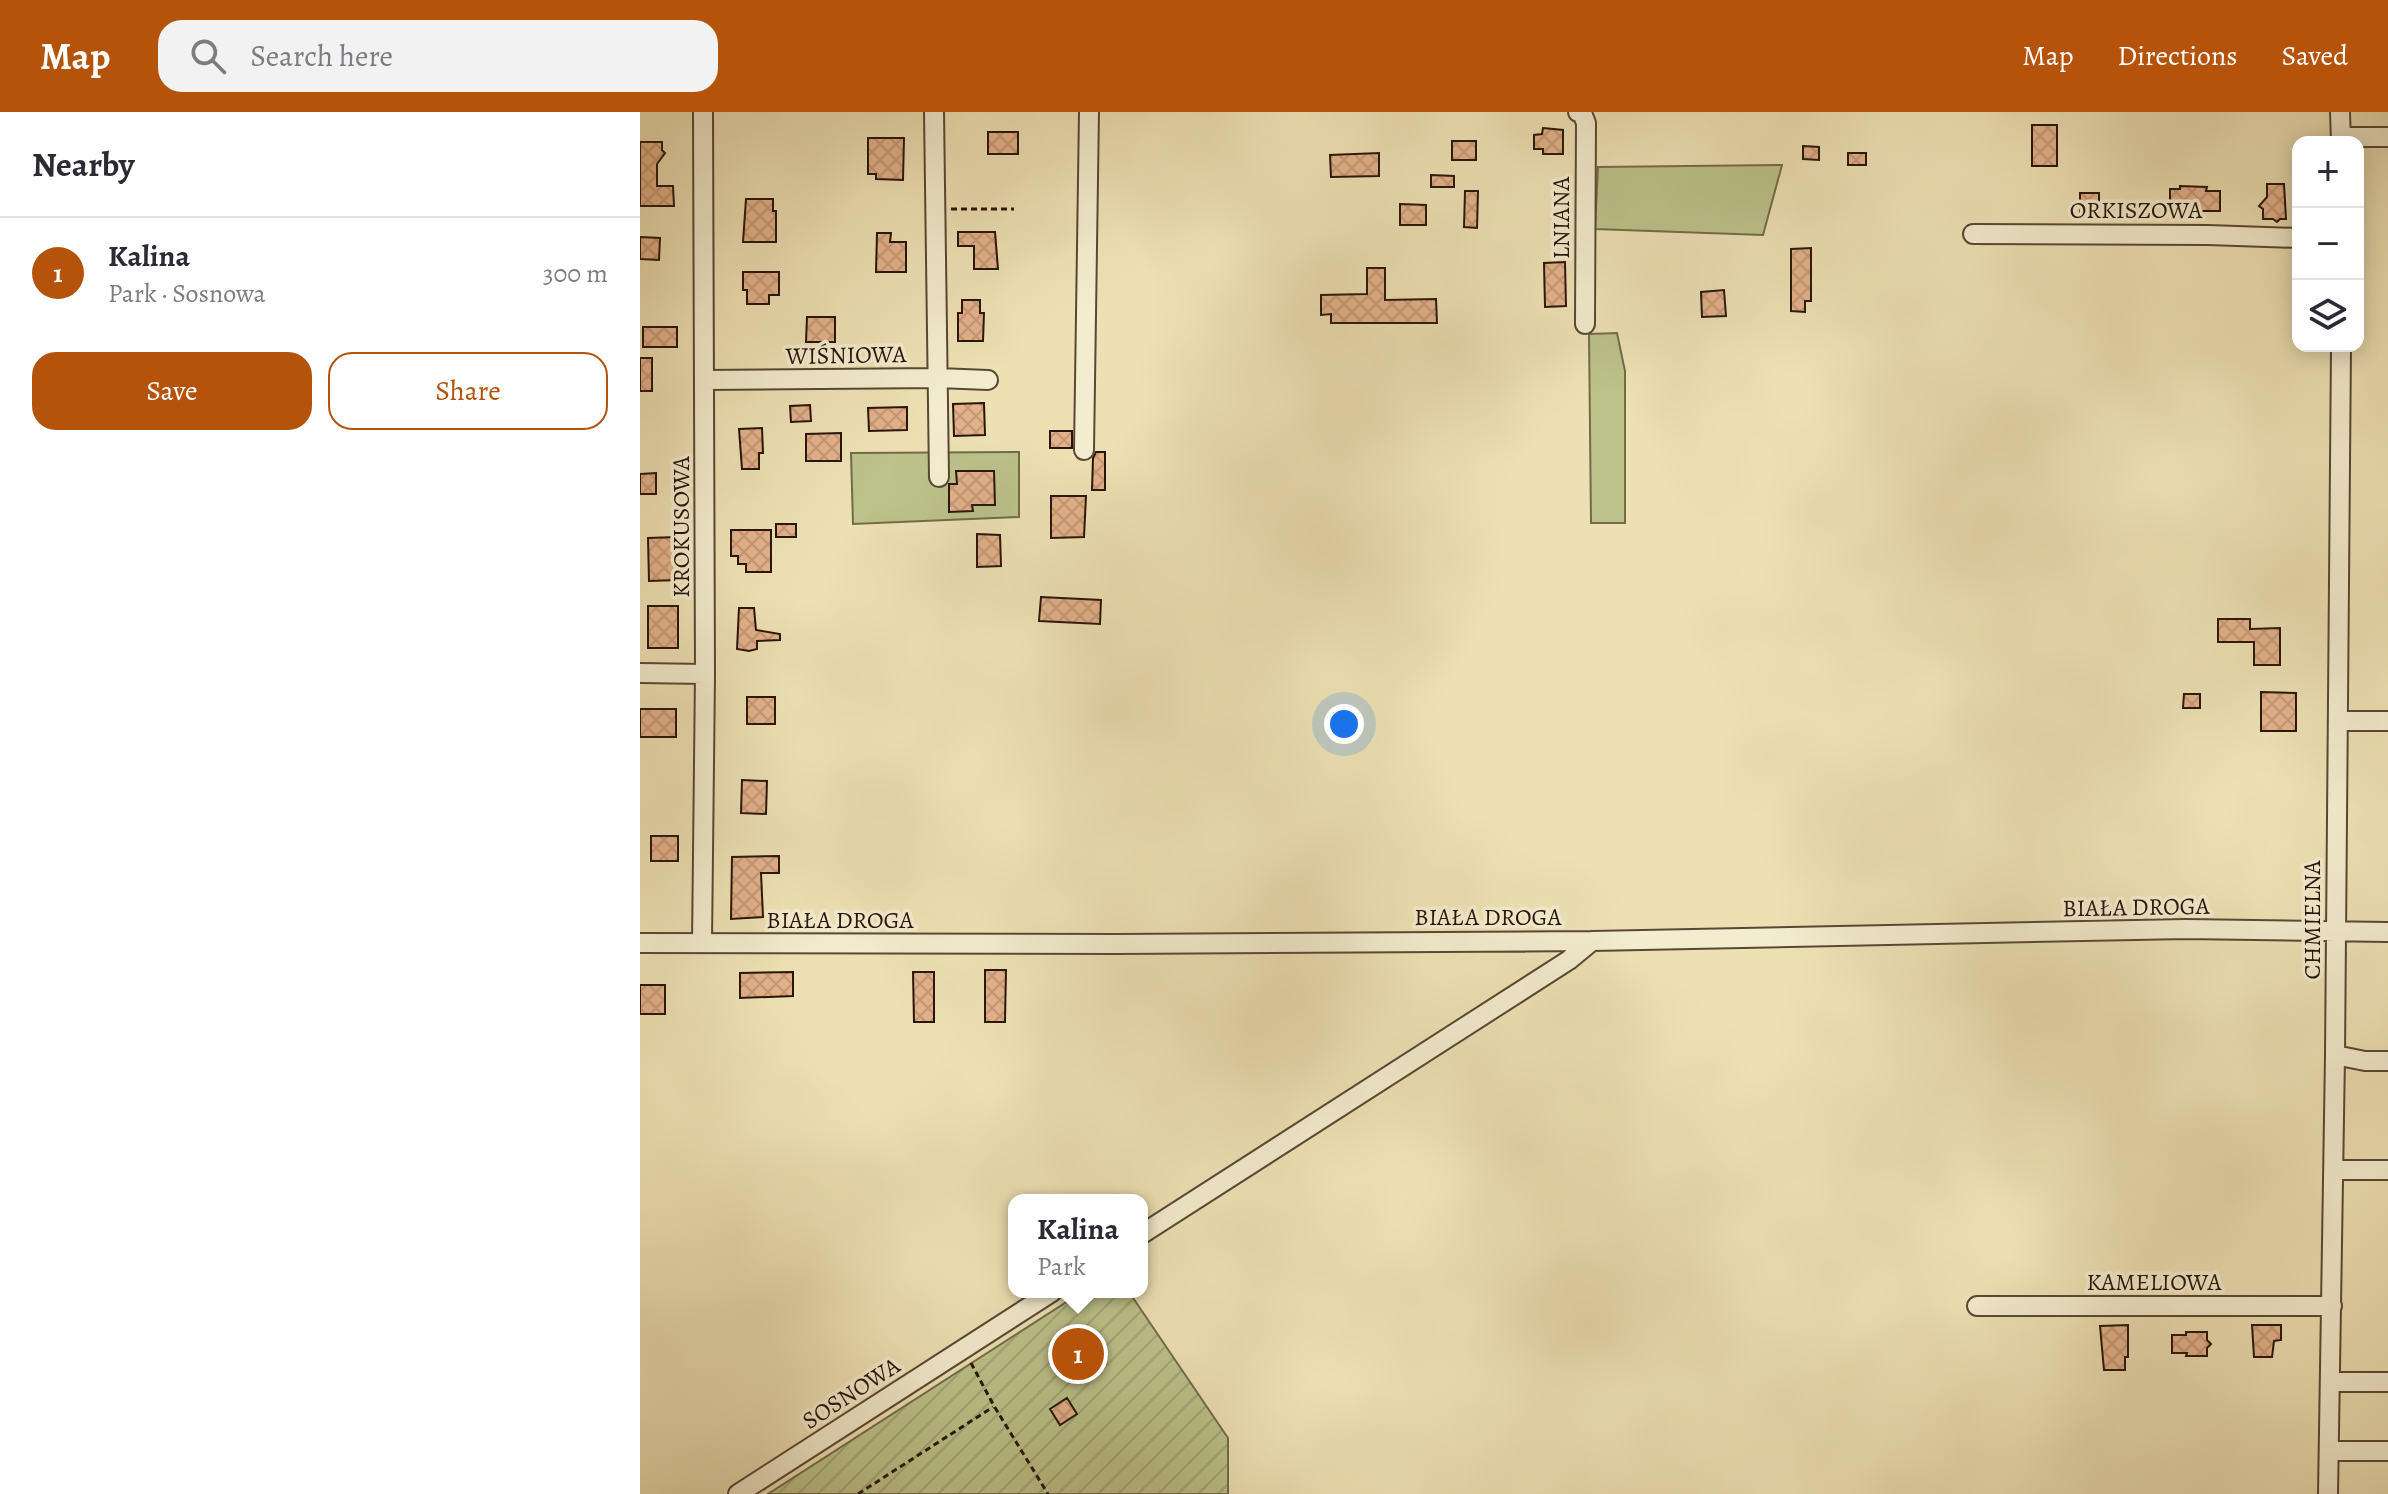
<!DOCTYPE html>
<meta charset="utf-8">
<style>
:root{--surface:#fff;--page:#f2f2f3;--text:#2b2b33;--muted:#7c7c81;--line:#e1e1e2;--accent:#b45309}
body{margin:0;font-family:Alegreya,serif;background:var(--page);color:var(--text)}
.controls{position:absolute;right:24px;top:24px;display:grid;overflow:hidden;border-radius:16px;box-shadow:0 4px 20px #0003}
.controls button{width:72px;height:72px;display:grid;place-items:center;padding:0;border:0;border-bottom:2px solid var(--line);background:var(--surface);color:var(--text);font:40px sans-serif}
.you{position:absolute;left:704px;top:612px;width:28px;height:28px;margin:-20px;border:6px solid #fff;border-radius:50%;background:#1a73e8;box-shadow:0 0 0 12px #1a73e833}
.badge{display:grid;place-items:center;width:52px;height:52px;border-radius:50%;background:var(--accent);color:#fff;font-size:26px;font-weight:700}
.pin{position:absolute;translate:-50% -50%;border:4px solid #fff;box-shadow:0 2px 8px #0006}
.popup{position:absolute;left:368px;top:1082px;width:140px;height:104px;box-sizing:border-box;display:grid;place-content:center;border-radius:16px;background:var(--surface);filter:drop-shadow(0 2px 6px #0005);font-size:26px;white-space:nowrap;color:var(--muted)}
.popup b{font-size:30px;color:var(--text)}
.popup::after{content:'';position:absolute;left:50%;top:100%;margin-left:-16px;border:16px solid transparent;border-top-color:var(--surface)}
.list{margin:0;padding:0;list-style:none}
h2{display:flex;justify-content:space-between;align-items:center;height:104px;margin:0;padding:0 32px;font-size:34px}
h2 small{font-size:26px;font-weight:400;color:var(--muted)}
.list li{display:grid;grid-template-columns:52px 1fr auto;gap:24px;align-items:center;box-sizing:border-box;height:112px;padding:0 32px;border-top:2px solid var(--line)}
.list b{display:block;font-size:30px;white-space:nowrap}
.list p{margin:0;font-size:26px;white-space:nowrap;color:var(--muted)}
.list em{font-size:26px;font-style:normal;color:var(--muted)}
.actions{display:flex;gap:16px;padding:24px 32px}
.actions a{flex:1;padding:18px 0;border:2px solid var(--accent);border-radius:24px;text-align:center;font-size:28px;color:var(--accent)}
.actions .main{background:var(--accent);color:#fff}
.icon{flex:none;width:44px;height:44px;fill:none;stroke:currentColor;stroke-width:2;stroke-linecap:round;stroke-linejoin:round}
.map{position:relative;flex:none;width:1748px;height:1382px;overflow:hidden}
header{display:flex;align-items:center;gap:48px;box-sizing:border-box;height:112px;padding:0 40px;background:var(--accent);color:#fff}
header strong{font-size:38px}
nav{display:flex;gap:44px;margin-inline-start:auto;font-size:28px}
.search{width:560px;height:72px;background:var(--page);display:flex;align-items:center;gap:20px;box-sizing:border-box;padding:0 28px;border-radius:24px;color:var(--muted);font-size:30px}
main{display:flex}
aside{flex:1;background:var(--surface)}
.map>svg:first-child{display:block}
</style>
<header>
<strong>Map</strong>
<div class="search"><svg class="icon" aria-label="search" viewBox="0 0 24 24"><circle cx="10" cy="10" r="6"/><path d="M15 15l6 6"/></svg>Search here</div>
<nav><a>Map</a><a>Directions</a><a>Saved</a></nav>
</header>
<main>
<aside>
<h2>Nearby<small></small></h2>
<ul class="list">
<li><span class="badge">1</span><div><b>Kalina</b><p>Park · Sosnowa</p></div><em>300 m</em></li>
</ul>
<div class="actions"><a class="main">Save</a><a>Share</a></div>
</aside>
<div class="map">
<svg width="1748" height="1382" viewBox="0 0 1748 1382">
<defs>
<pattern id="garden-furrows" width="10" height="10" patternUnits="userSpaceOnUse" patternTransform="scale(2)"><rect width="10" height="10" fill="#bcc28a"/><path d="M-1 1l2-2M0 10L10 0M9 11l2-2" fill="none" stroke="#a2a676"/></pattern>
<pattern id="building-cross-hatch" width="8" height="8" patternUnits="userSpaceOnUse" patternTransform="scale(2)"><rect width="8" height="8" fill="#e4b28a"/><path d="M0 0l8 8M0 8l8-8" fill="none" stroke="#c49876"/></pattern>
</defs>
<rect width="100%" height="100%" fill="#ede1b4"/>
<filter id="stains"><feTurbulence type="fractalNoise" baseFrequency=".0025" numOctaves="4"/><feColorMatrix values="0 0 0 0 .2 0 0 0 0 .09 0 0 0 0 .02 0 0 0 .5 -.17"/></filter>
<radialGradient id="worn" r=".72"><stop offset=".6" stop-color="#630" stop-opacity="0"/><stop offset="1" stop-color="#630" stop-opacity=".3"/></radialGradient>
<path fill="#bcc28a" stroke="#726c4a" stroke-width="2" d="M1142,53l-19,70 -168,-6 3,-62z
M977,221l8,38v152h-34l-2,-189z
M379,340v65l-166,7 -2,-71z"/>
<path fill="url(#garden-furrows)" stroke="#726c4a" stroke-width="2" d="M442,1180h47l99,146v56h-460z"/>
<path fill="url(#building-cross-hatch)" stroke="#28150b" stroke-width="2" d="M1392,13h25v41h-25z
M903,16l20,2v24h-20v-5h-9v-14l8,-1z
M348,20h30v22h-30z
M228,26h36l-1,42 -27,-1v-5h-8z
M812,29h24v19h-24z
M0,30h22v8l3,3 -8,11v22h16l1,20h-34z
M1163,34l16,1v13l-16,-1z
M739,41v23l-48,1 -1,-22z
M1208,41h18v12h-18z
M791,63l23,1v11h-23z
M1627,72h17l2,35h-6l-3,3 -4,-3h-10v-10l-4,-3 8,-9z
M1540,74l27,1 -1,4h14v20h-18v7h-22v-11h-10v-18h10z
M825,79h13l-1,37 -13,-1z
M1440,81h19v12h-3v8h-16z
M106,87h27v12h3v31h-33z
M760,92l26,1v20h-26z
M318,120h37l3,37h-24v-23h-16z
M237,121h14l-1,9h16v30h-30z
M0,125l20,1 -1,22 -19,-1z
M1171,136v53h-6v11l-14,-1v-62z
M925,150l1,44 -21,1 -1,-44z
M727,156h18v32l51,-1 1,24h-106v-9l-10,1v-20l46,-1z
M103,160h36v23h-10v9h-22v-14h-4z
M1084,178l2,26 -24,1 -1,-25z
M322,188h18v13h4l-1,28h-25v-28h4z
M167,205h28v25h-29z
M3,215h34v20h-34z
M0,246h12v33h-12z
M344,291l1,32 -31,1 -1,-32z
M170,293l1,16 -20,1 -1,-16z
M267,295v23l-38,1 -1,-23z
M122,316l1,25h-4v16h-17l-3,-40z
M410,319h22v17h-22z
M201,321v28h-35v-27z
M456,340h9v38h-13l1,-32z
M316,359h38l1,34h-23l1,6 -24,1v-28h8z
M16,361v21h-16v-20z
M411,384h35l-2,41 -33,1z
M136,412h20v13h-20z
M91,418h40v42h-25v-8h-8v-8h-7z
M337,422l23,1 1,31 -24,1z
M37,425l1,43 -29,1 -1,-43z
M401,485l60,3 -1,24 -61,-3z
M8,494h30v42h-30z
M99,496h15l2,22 24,4v6l-23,1v8l-8,2 -12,-2z
M1578,507h32v10l30,-1v37h-26v-23h-36z
M1621,580l35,1v38h-35z
M1544,582h16v14h-17z
M107,585h28v27h-28z
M0,597h36v28h-36z
M102,668l25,1 -1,33 -25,-1z
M11,724h27v25h-27z
M139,744v17h-18l2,44 -32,2 1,-62z
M345,858h21l-1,52h-20z
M153,860v24l-53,2v-25z
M273,860h21v50h-20z
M0,873h25v29h-25z
M1488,1213v32h-3v13h-21l-4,-44z
M1612,1213h29v15l-7,1 -2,16h-18z
M1546,1220h21v8l4,4 -4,4v8h-21l1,-3h-15v-18h14z
M427,1286l10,16 -17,11 -10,-16z"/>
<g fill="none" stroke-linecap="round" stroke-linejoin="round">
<g stroke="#594835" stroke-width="22">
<path id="minor" d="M294,0l5,365
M938,0l4,1 4,10 -1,201
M1700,0l1,30
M1701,25h47
M1333,122l235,1 90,3
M64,268l234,-2 50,2
M444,338l5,-338
M0,561l65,1
M1698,609h50
M0,831l477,1 475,-3 594,-12 202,3
M62,831l3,-269 -2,-562
M1695,943l30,6h23
M1694,1058h54
M502,1122l427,-274 23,-19
M1337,1194h355
M1690,1270h58
M1689,1339h59
M98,1382l314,-202
M1688,1382l7,-439 6,-709"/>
</g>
<path stroke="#28150b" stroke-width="3" stroke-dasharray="6 4" stroke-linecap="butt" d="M311,97h63
M331,1251l23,43 54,88
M218,1382l135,-87"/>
<use href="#minor" stroke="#f3ecce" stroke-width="18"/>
</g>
<g text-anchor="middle" stroke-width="7" stroke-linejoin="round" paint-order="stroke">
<g font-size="24" fill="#28150b" stroke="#f3ecce">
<text x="1496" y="106">ORKISZOWA</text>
<text transform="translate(921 106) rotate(-90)" y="8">LNIANA</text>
<text transform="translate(206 243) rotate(-1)" y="8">WIŚNIOWA</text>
<text transform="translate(41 415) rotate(-90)" y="8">KROKUSOWA</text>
<text transform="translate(1496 795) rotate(-1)" y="8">BIAŁA DROGA</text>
<text x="848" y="813">BIAŁA DROGA</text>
<text x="200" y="816">BIAŁA DROGA</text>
<text transform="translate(1672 808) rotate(-90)" y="8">CHMIELNA</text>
<text x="1514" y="1178">KAMELIOWA</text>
<text transform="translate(211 1281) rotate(-33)" y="8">SOSNOWA</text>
</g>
</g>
<rect width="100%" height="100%" filter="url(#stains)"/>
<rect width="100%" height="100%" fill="url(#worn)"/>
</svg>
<div class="controls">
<button>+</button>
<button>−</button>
<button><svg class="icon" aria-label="layers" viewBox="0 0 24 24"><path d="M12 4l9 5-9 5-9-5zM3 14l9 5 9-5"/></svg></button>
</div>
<div class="you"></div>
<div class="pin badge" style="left:438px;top:1242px">1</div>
<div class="popup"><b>Kalina</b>Park</div>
</div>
</main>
